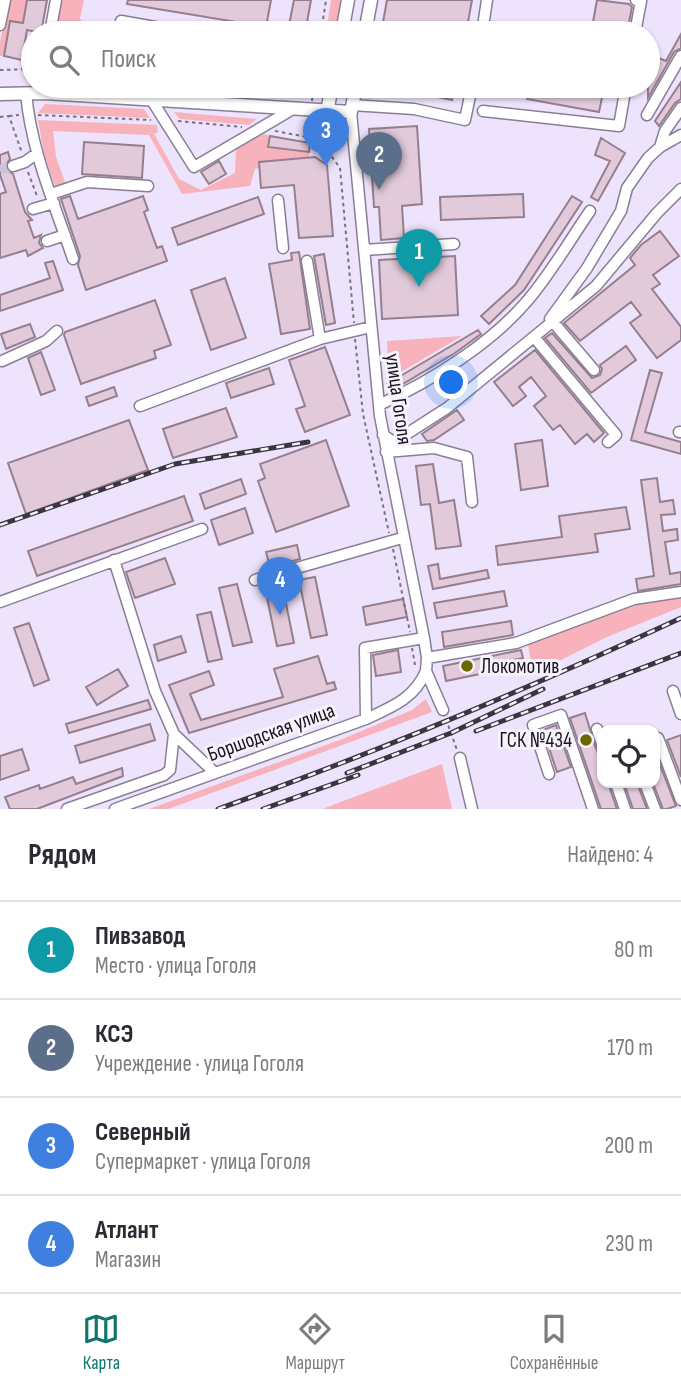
<!DOCTYPE html>
<html lang="ru">
<meta charset="utf-8">
<style>
:root{--surface:#fff;--page:#f7f7f7;--text:#2b2b33;--muted:#7c7c81;--line:#e1e1e2;--accent:#0f766e}
body{margin:0;font-family:"Sofia Sans Condensed",sans-serif;background:var(--page);color:var(--text)}
.controls{position:absolute;right:21px;bottom:21px;display:grid;overflow:hidden;border-radius:14px;box-shadow:0 2px 5px #0004}
.controls button{width:63px;height:63px;display:grid;place-items:center;padding:0;border:0;border-bottom:2px solid var(--line);background:var(--surface);color:var(--text);font:35px sans-serif}
.you{position:absolute;left:452px;top:383px;width:24px;height:24px;margin:-18px;border:5px solid #fff;border-radius:50%;background:#1a73e8;box-shadow:0 0 0 10px #1a73e833}
.badge{display:grid;place-items:center;width:46px;height:46px;border-radius:50%;background:var(--accent);color:#fff;font-size:23px;font-weight:700}
.pin{position:absolute;translate:-50% -58px;filter:drop-shadow(0 2px 4px #0008)}
.pin::after{content:'';position:absolute;top:37px;width:24px;height:21px;background:inherit;clip-path:polygon(0 0,100% 0,50% 100%)}
.list{margin:0;padding:0;list-style:none}
h2{display:flex;justify-content:space-between;align-items:center;height:91px;margin:0;padding:0 28px;font-size:30px}
h2 small{font-size:23px;font-weight:400;color:var(--muted)}
.list li{display:grid;grid-template-columns:46px 1fr auto;gap:21px;align-items:center;box-sizing:border-box;height:98px;padding:0 28px;border-top:2px solid var(--line)}
.list b{display:block;font-size:26px;white-space:nowrap}
.list p{margin:0;font-size:23px;white-space:nowrap;color:var(--muted)}
.list em{font-size:23px;font-style:normal;color:var(--muted)}
.icon{flex:none;width:38px;height:38px;fill:none;stroke:currentColor;stroke-width:2;stroke-linecap:round;stroke-linejoin:round}
.map{position:relative;flex:none;width:681px;height:809px;overflow:hidden}
.search{position:absolute;background:var(--surface);box-shadow:0 2px 5px #0004;left:21px;right:21px;top:21px;height:77px;display:flex;align-items:center;gap:18px;box-sizing:border-box;padding:0 24px;border-radius:38px;color:var(--muted);font-size:26px}
.sheet{height:483px;background:var(--surface)}
nav{display:flex;justify-content:space-around;align-items:center;box-sizing:border-box;height:98px;border-top:2px solid var(--line);background:var(--surface);font-size:19px;color:var(--muted)}
nav a{display:grid;justify-items:center;gap:4px}
nav .on{color:var(--accent)}
.map>svg:first-child{display:block}
</style>
<div class="map">
<svg width="681" height="809" viewBox="0 0 681 809">
<rect width="100%" height="100%" fill="#ede3fc"/>
<path fill="#f8b2bb" d="M9,0h18l-4,23 -13,-2 -6,35h-4v-14z
M62,0h22l-4,19 11,11 19,3h-54z
M331,0h10l-6,33h-9z
M137,86h119l52,4 -2,8z
M45,104l99,5 6,9 -112,-5z
M174,112l83,7 -8,6 -69,-6z
M38,120l119,5 1,7 -4,2 25,45 22,11 34,-17 1,-24 28,-15 6,2 -1,11 40,5v6l-50,4v6l-4,1 -5,17 -68,8 -33,-59 -96,-4 3,26 10,28 -10,3 -11,-29z
M462,336l-73,43 -2,-38z
M681,595v12l-74,30 -74,37 -5,-30 107,-40z
M426,699l6,13 -264,97h-19l191,-69 72,-30z
M442,764l10,45h-130z"/>
<path fill="#e2cadb" stroke="#957f8e" stroke-width="2" d="M27,0h20l-6,33 -14,-3 -5,30 -18,-4 6,-35 13,2z
M128,0h143l-5,27 -139,-23z
M294,0h17l-5,28 -17,-3z
M387,0h85l-6,33h-85z
M597,0l32,4 3,3 -5,26h-36z
M681,34v14l-7,4 -26,46v-44l18,7z
M681,82v17l-6,4 -16,23 -4,-5z
M365,86h36l-2,10 -35,-7z
M420,86h35l-3,14 -33,-7z
M530,86h62l12,2 -5,24 -72,-13z
M417,126l5,78 -20,2 2,32 -23,2 -2,-33h-5l-5,-78z
M270,136l40,7 -1,9 -41,-5z
M601,138l24,15 -27,48 -7,-4 19,-36 -15,-6z
M84,142l60,4 -2,32 -60,-4z
M8,152l2,7 -4,5v5l7,5 12,38 7,8 -4,1 6,17 7,-3 -2,8 4,5 -15,8 -2,-6 -26,8v-64l6,-2 -6,-17v-20z
M315,157l12,8 6,71 -34,2 -5,-53 -33,3 -2,-26z
M219,161l7,13 -17,10 -8,-12z
M523,194l1,23 -83,3 -1,-23z
M70,196l8,23 65,-23 5,14 -4,2 13,36 5,-2 5,15 -81,29 -8,-25 2,-9 -19,-57z
M572,196l10,6 -58,88 -35,34 -8,-8 34,-31z
M258,197l6,17 -86,31 -6,-17z
M660,231l19,25 -26,19 7,9 -8,5 29,38v13l-24,18 -27,-35 11,-8 -10,-13 -51,39 -16,-18 71,-58 -5,-7 11,-13z
M299,252l11,77 -29,5 -12,-70 23,-4 -1,-7z
M324,254l11,69 -9,2 -12,-69z
M455,256l3,59 -76,4 -3,-59z
M53,261l10,29 -63,21v-16l50,-17 -5,-15z
M225,278l21,60 -35,12 -20,-60z
M155,300l16,45 -17,6 2,7 -75,26 -17,-49 1,-3z
M30,324l5,13 -29,12 -5,-15z
M478,330l3,4 -26,19 -64,38 -4,-7z
M552,333l40,45 8,-3 2,-6 -2,-4 26,-19 10,14 -45,33 -46,-55z
M325,347l25,68 -45,17 -9,-23 9,-3 -16,-46z
M535,350l69,83 -10,9 -7,-8 -12,10 -15,-19 -7,5 -19,-24 12,-10 -15,-19 -12,10 7,9 -13,10 -19,-24z
M41,352l14,38 -14,5 -13,-37z
M269,368l5,16 -43,14 -5,-15z
M650,370l12,3 -17,59 36,10v12l-50,-14z
M114,387l3,9 -28,10 -3,-9z
M226,408l11,29 -64,21 -10,-29z
M457,410l7,10 -30,20 -7,1 -5,-7z
M129,420l19,50 -122,44 -18,-51z
M326,440l23,66 -73,26 -18,-51 7,-3 -5,-14z
M542,440l6,46 -27,4 -6,-46z
M433,464l6,39 15,-3 7,46 -25,3 -6,-45 -9,1 -5,-39z
M657,478l3,24 13,-2 2,14 -14,1 2,16 14,-2 1,11 -13,2 5,32 11,-2v12l-43,7 -2,-12 18,-3 -13,-96z
M241,479l5,15 -41,15 -5,-15z
M184,496l9,25 -156,55 -9,-25z
M626,507l4,22 -35,5 3,18 -100,13 -2,-19 66,-9 -3,-21z
M245,508l8,25 -34,12 -8,-25z
M297,545l3,14 -30,8 -4,-15z
M165,558l10,26 -40,14 -9,-26z
M438,564l2,15 47,-9 2,8 -56,11 -5,-23z
M315,577l12,58 -16,3 -12,-58z
M237,584l15,58 -19,4 -14,-58z
M282,584l12,59 -17,3 -12,-58z
M504,591l3,15 -70,12 -3,-15z
M403,599l4,18 -41,8 -3,-18z
M211,612l11,47 -14,3 -11,-47z
M511,621l2,14 -69,12 -2,-15z
M29,623l20,57 -15,6 -20,-58z
M181,636l5,16 -28,9 -4,-16z
M398,650l3,22 -25,4 -3,-21z
M521,650l2,8 -34,7 1,7 -44,9 -3,-15z
M318,656l9,28 7,-2 2,7 -147,44 -20,-48 40,-14 5,14 -24,9 11,26 82,-23 -9,-28z
M118,669l10,17 -31,19 -11,-18z
M148,700l3,9 -82,24 -3,-9z
M585,713l10,33 7,17v20h6l9,26h-16l-31,-91z
M150,724l5,16 -75,23 -5,-17z
M556,725l15,42 -14,5 -14,-42z
M681,735v42l-14,-37z
M22,749l7,21 -29,10v-24z
M655,752l21,54 -9,3h-4l-10,-26z
M122,768l1,8 -86,33h-27l-5,-12 34,-12 1,4 33,-12 3,7z
M624,783h13l10,26h-14z"/>
<g fill="none" stroke-linecap="round" stroke-linejoin="round">
<path stroke="#cdc4db" stroke-width="10" stroke-dasharray="10 5" stroke-linecap="butt" d="M0,170l13,-4"/>
<g stroke="#887f95" stroke-width="13">
<path id="minor" d="M121,21l68,12
M0,25l5,-25
M50,33l6,-33
M272,33l2,-3 17,3
M482,33l5,-33
M635,33l6,-32 -5,-1
M26,93c5,58 29,112 47,166
M151,99l43,68 99,-58
M352,105l62,4 51,11 7,-34
M483,111l136,15 7,-40
M351,112l29,304 44,222 3,20 -1,13 17,39
M647,115l34,-59
M660,147l5,-16 16,-23
M13,166l12,-4 11,-8
M51,194l36,-12 61,4
M278,200l5,48
M33,209l21,-6
M47,241l18,-6
M364,250l90,-6
M307,261l13,78
M550,319l37,-51 34,-57 6,-23 21,-30 12,-11 21,-12
M553,322l41,48
M534,337l82,98 -8,7
M2,361l44,-20 11,-10
M379,405c52,-24 112,-61 149,-105 23,-27 42,-60 62,-89
M140,406l180,-67 51,-12
M679,432h2
M383,435l11,7 53,-34 149,-122 61,-73 24,-24
M386,452l48,-4 33,9 5,45
M114,560l41,131 19,43 41,39
M255,580l147,-42
M0,602l202,-73
M427,658l89,-15 118,-44 47,-7
M673,691l8,23
M366,719l-1,-71 59,-10
M597,729l5,15
M658,738l23,62
M460,758l12,51
M549,774l-16,-49 28,-10 32,94
M616,783l9,26
M645,783l10,26
M67,809l97,-34 6,-5 4,-36
M115,809l251,-90c26,-12 49,-21 60,-48"/>
</g>
<g stroke="#887f95" stroke-width="15">
<path id="major" d="M342,33l6,-33
M365,33l6,-33
M0,94l45,-1 306,19 5,-26
M327,112l5,-26"/>
</g>
<path stroke="#797283" stroke-width="2" stroke-dasharray="3.5 3.5" stroke-linecap="butt" d="M321,33l5,-33
M0,70l33,-1
M288,86l25,2v-2
M312,101l1,-13
M38,115l113,5
M9,116l10,-1
M0,117l9,-1 13,37
M312,120l7,19 21,29 14,155
M178,121l64,6
M275,131l43,8
M28,172l9,24
M355,339l8,75 26,119
M393,549l17,83
M412,648l3,17
M446,719l11,31"/>
<use href="#minor" stroke="#fff" stroke-width="10"/>
<use href="#major" stroke="#fff" stroke-width="12"/>
<g stroke="#3a3540" stroke-width="5">
<path id="rail" d="M0,525l175,-61 133,-22
M476,731l205,-78
M347,773l104,-40 92,-44
M218,809c157,-56 312,-121 463,-191
M263,809l95,-34"/>
</g>
<use href="#rail" stroke="#f7f3fd" stroke-width="2.5" stroke-dasharray="8" stroke-linecap="butt"/>
</g>
<g fill="#6b6801" stroke="#f7f3fd" stroke-width="2.5">
<circle cx="467" cy="666" r="7"/>
<circle cx="586" cy="740" r="7"/>
</g>
<g text-anchor="middle" stroke-width="6" stroke-linejoin="round" paint-order="stroke">
<g font-size="21" fill="#18141d" stroke="#f7f3fd">
<text transform="translate(399 399) rotate(82)" y="7">улица Гоголя</text>
<text transform="translate(271 732) rotate(-20)" y="7">Боршодская улица</text>
</g>
<g font-size="21" fill="#18141d" stroke="#f7f3fd" text-anchor="start">
<text x="481" y="673">Локомотив</text>
<text x="572" y="747" text-anchor="end">ГСК №434</text>
</g>
</g>
</svg>
<div class="controls">
<button><svg class="icon" aria-label="locate" viewBox="0 0 24 24"><circle cx="12" cy="12" r="6"/><path d="M12 2v4M12 18v4M2 12h4M18 12h4"/></svg></button>
</div>
<div class="you"></div>
<div class="pin badge" style="left:419px;top:287px;background:#0f9aa8">1</div>
<div class="pin badge" style="left:379px;top:190px;background:#5c6f8a">2</div>
<div class="pin badge" style="left:326px;top:166px;background:#3f7fe0">3</div>
<div class="pin badge" style="left:280px;top:615px;background:#3f7fe0">4</div>
<div class="search"><svg class="icon" aria-label="search" viewBox="0 0 24 24"><circle cx="10" cy="10" r="6"/><path d="M15 15l6 6"/></svg>Поиск</div>
</div>
<section class="sheet">
<h2>Рядом<small>Найдено: 4</small></h2>
<ul class="list">
<li><span class="badge" style="background:#0f9aa8">1</span><div><b>Пивзавод</b><p>Место · улица Гоголя</p></div><em>80 m</em></li>
<li><span class="badge" style="background:#5c6f8a">2</span><div><b>КСЭ</b><p>Учреждение · улица Гоголя</p></div><em>170 m</em></li>
<li><span class="badge" style="background:#3f7fe0">3</span><div><b>Северный</b><p>Супермаркет · улица Гоголя</p></div><em>200 m</em></li>
<li><span class="badge" style="background:#3f7fe0">4</span><div><b>Атлант</b><p>Магазин</p></div><em>230 m</em></li>
</ul>
</section>
<nav>
<a class="on"><svg class="icon" aria-label="map" viewBox="0 0 24 24"><path d="M3 6l6-2 6 2 6-2v14l-6 2-6-2-6 2zM9 4v14M15 6v14"/></svg>Карта</a>
<a><svg class="icon" aria-label="directions" viewBox="0 0 24 24"><path d="M12 3l9 9-9 9-9-9zM9 14v-3h6M13 9l2 2-2 2"/></svg>Маршрут</a>
<a><svg class="icon" aria-label="saved" viewBox="0 0 24 24"><path d="M7 4h10v16l-5-4-5 4z"/></svg>Сохранённые</a>
</nav>
